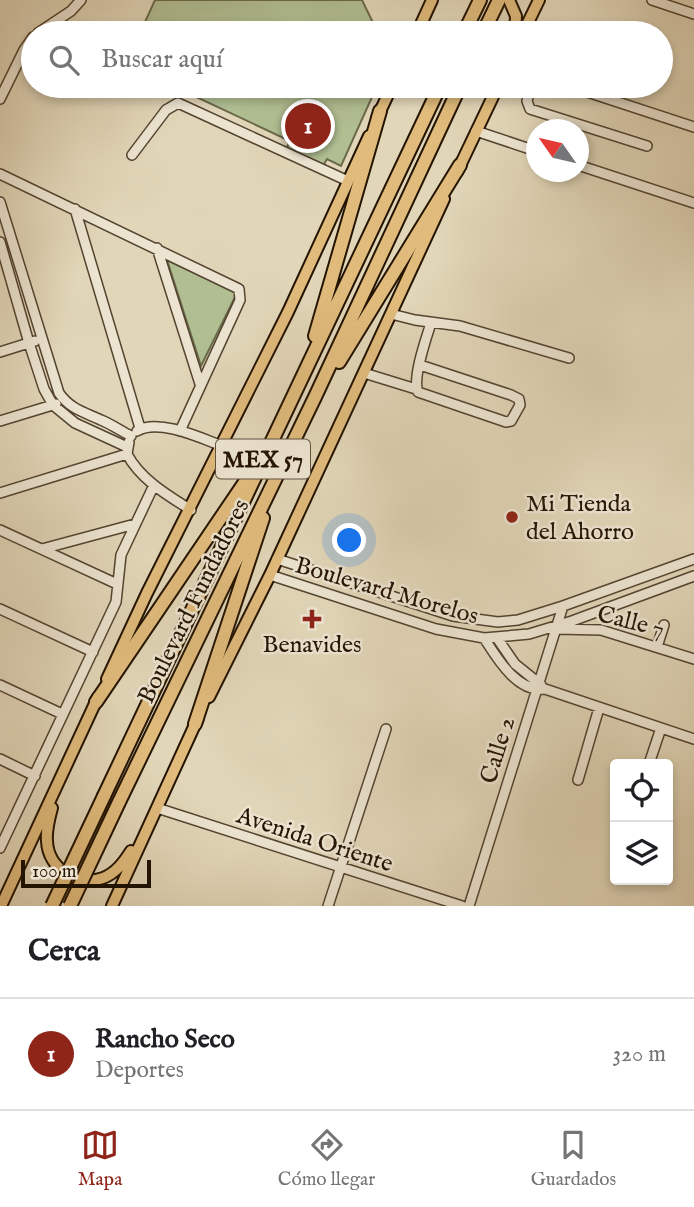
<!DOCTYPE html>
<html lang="es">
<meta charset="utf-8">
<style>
:root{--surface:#fff;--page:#f2f2f2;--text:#202124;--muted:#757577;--line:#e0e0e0;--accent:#8f2418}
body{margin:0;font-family:"IM FELL English",serif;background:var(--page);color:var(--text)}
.controls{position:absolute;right:21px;bottom:21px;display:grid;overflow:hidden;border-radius:7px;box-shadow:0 4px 10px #0003}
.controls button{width:63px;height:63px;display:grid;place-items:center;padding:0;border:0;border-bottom:2px solid var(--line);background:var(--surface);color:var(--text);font:35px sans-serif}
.compass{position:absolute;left:526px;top:119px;width:63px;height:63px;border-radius:50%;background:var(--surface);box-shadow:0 4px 10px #0003;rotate:304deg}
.scale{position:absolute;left:21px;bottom:18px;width:130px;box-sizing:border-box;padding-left:7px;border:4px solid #241402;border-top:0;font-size:19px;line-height:24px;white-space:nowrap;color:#241402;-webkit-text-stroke:5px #ece4d1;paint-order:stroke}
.you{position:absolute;left:350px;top:541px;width:24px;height:24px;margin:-18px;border:5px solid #fff;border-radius:50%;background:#1a73e8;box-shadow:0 0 0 10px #1a73e833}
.badge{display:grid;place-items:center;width:46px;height:46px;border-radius:50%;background:var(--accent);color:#fff;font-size:23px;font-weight:700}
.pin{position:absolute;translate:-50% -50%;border:4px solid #fff;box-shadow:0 2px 7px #0006}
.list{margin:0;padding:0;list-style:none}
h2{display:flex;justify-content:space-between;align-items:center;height:91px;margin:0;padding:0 28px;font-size:30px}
h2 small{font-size:23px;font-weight:400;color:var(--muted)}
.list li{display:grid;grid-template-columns:46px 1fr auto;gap:21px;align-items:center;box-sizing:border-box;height:112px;padding:0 28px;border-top:2px solid var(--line)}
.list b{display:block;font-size:26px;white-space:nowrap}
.list p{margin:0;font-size:23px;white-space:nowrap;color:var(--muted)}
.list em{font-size:23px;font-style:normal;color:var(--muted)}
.icon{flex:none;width:38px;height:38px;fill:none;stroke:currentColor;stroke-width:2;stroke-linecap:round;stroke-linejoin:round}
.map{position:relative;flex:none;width:694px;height:906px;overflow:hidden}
.search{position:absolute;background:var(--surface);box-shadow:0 4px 10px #0003;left:21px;right:21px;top:21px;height:77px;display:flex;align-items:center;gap:18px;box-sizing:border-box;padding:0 24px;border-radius:38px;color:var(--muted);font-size:26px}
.sheet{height:203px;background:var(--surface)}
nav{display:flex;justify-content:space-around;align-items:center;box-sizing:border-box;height:98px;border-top:2px solid var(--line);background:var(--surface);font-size:19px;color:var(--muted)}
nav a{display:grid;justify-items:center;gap:4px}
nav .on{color:var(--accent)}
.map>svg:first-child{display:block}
</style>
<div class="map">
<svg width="694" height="906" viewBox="0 0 694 906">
<rect width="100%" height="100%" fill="#e1d6b8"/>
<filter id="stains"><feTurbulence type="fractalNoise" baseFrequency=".00286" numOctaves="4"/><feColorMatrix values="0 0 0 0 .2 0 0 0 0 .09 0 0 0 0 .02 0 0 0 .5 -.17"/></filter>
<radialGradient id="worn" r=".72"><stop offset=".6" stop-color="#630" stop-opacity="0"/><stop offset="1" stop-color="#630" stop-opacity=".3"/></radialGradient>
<path fill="#b0be92" stroke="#6a694a" stroke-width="2" d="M155,0h207l16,33h-238z
M173,86h204l-36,80 -14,-7 -4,7 -37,-17 4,-8z
M167,260l70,33 -36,73z"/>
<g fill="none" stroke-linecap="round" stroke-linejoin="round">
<g stroke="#534430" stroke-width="12">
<path id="minor" d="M652,0l42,14
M38,33l33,-22 10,-11
M531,86l-4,15 3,8 117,37
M569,86l125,41
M0,99l24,-49 9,-13
M476,131l60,20
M132,155l34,-45 12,-7 170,78
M578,165l116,38
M0,174l239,115 1,11 -60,131
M0,202l59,191c11,16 25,19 42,27 10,4 20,11 30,16
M75,209l65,219
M0,242l29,101 15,46 9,16 22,18 52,24
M157,248l43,136
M391,314l24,6 45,6 109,32
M0,352l35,-11
M420,365l91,30 8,4 1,6 -9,16 -5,1 -88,-30c-6,-14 8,-53 13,-69
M364,373l52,16
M0,421l56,-17
M137,431c21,-13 64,7 85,15
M129,442l-2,12c13,25 40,41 64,56
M0,493l127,-39
M0,530l117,54
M42,549l93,-25
M277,559l176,57 45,6 20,-2 45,-14 131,-47
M270,575l166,54 48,9 45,-4 43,-13 122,-45
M0,609l93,43
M557,629l44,1 93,29
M484,638c13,20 33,55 61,51l149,50
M497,638l18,26 26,21
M657,647l7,-22
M0,685l62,29
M0,759l35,17
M649,764l12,-36
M578,780l21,-72
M157,808l305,98
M0,848l116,-246 5,-47 33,-70
M328,906l58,-177
M469,906l94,-300"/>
</g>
<g stroke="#241402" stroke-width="14">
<path id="major" d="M509,0l7,16 -1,17
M417,33l15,-33
M523,33l16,-33
M377,118l15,-32
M457,172l41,-86
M107,679l40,-86 141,-281 81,-176
M209,697l61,-122 174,-376
M52,808c-3,11 -6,22 -5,33 1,28 31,46 56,37 13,-5 21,-16 28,-27
M1,906l97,-209
M112,906l86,-188"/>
</g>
<g stroke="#241402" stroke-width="16">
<path id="highway" d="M464,33l16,-33
M483,33l16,-33
M315,336l65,-225
M339,362l121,-197
M96,702l149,-220
M195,724l68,-206
M104,796l336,-710
M119,802l196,-405 145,-311"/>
</g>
<use href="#minor" stroke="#ece4d1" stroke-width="9"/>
<use href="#major" stroke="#e0bb7c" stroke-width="10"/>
<use href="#highway" stroke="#e0bb7c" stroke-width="12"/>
<g stroke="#241402" stroke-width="16" stroke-linecap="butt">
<path id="highway-bridge" d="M52,906l52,-110
M70,906l49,-104"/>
</g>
<use href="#highway-bridge" stroke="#e0bb7c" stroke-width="12"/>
</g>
<g fill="#8f2418" stroke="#ece4d1" stroke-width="2.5">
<circle cx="512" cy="517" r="7"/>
<path d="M308.5 608.5h7v7h7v7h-7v7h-7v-7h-7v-7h7z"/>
</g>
<g text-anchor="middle" stroke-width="5" stroke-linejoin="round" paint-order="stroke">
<rect fill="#ece4d1" stroke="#605240" stroke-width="2" x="216" y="439.5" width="94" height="39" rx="5"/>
<g font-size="23" font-weight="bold" fill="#241402">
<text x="263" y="467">MEX 57</text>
</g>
<g font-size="24" fill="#241402" stroke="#ece4d1" text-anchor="start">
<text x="526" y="511">Mi Tienda<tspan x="526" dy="28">del Ahorro</tspan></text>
<text x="312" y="652" text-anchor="middle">Benavides</text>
</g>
<g font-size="24" fill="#241402" stroke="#ece4d1">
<text transform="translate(387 590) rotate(16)" y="8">Boulevard Morelos</text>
<text transform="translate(193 601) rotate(-64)" y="8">Boulevard Fundadores</text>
<text transform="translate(631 621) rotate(14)" y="8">Calle 7</text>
<text transform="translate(497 750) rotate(-73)" y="8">Calle 2</text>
<text transform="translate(315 839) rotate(18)" y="8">Avenida Oriente</text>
</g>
</g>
<rect width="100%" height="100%" filter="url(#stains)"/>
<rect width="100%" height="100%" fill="url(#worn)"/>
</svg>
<div class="controls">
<button><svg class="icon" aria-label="locate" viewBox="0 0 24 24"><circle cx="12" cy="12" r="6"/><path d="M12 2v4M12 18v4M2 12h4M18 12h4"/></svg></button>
<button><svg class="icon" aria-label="layers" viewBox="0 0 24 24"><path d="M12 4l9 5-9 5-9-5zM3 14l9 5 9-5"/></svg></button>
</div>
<svg class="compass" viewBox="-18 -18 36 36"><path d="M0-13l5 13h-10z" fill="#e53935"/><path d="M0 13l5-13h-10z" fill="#757577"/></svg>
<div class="scale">100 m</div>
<div class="you"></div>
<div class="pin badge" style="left:308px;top:126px">1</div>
<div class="search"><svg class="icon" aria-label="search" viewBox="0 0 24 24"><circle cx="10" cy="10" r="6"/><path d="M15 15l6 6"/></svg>Buscar aquí</div>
</div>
<section class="sheet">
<h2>Cerca<small></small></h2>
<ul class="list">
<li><span class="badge">1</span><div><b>Rancho Seco</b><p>Deportes</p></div><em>320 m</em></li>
</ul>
</section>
<nav>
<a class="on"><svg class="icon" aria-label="map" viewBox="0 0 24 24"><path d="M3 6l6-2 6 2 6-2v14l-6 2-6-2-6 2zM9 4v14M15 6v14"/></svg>Mapa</a>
<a><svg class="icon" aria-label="directions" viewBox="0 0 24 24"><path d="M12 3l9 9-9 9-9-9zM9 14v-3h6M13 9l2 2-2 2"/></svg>Cómo llegar</a>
<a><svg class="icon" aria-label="saved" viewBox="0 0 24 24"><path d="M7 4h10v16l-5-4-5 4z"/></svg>Guardados</a>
</nav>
